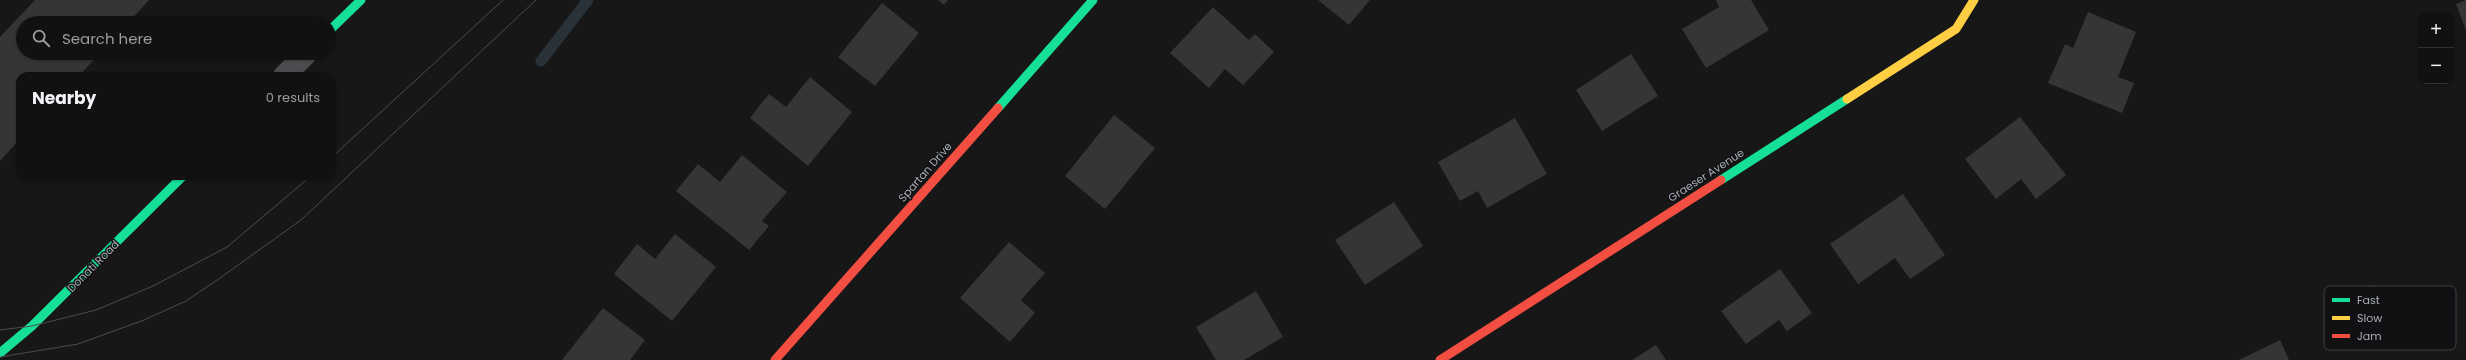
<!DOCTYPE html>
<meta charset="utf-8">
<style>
:root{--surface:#111;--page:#1a1a1a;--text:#f1f3f6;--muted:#9c9d9f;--line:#303131}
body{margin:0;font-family:Poppins,sans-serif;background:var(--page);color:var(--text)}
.controls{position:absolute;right:12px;top:12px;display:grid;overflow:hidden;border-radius:8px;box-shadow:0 1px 3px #0004}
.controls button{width:36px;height:36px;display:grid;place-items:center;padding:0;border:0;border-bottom:1px solid var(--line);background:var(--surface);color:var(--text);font:20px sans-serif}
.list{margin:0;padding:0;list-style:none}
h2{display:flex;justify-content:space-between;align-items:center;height:52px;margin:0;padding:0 16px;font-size:17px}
h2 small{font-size:13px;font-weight:400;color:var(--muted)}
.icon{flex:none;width:22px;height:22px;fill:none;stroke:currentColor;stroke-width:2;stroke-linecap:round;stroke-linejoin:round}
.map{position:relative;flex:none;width:2466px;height:360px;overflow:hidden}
.search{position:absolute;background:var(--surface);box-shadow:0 1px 3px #0004;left:16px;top:16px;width:320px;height:44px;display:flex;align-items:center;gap:10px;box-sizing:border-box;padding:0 14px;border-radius:22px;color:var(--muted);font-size:15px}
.panel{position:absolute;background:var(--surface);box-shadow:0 1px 3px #0004;left:16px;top:72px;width:320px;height:108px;border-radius:12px}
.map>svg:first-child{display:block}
</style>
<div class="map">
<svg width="2466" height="360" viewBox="0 0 2466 360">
<rect width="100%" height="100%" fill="#171717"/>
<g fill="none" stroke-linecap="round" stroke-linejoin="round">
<path stroke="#2a3239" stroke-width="11" d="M541,61l47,-61"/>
</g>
<path fill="#353536" d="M35,0h114l-21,23h-105v30h77l-21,23h-59v63l-20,22v-124z
M938,0h10l-4,5z
M1318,0h52l-21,25z
M1716,0h35l18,30 -63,38 -24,-39 37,-22z
M2466,0v30l-10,-26z
M882,3l37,30 -44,53 -37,-29z
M1213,7l36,33 6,-6 19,18 -31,33 -18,-16 -16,19 -39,-35z
M2088,12l48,20 -18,45 16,6 -12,30 -74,-30 17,-39 8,4z
M1631,54l27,42 -56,35 -26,-41z
M810,77l42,35 -44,54 -58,-48 19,-24 17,13z
M1114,115l41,33 -50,61 -40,-33z
M2020,117l46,58 -30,24 -15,-20 -25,20 -31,-40z
M1515,118l32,56 -60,34 -9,-17 -18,10 -22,-39z
M742,155l45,37 -25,29 7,5 -20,24 -73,-59 22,-27 22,18z
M1903,194l42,61 -35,24 -15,-21 -37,26 -28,-40z
M1394,202l29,44 -58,39 -30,-45z
M675,234l41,33 -44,54 -58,-47 23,-30 18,15z
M1009,242l36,31 -24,27 14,13 -25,29 -50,-44z
M1780,269l32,44 -25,18 -8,-11 -33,24 -25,-33z
M2371,285l61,13 -11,51 -61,-12z
M1256,291l27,46 -39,23h-28l-20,-33z
M603,308l42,32 -15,20h-68z
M2280,340l9,20h-50z
M1656,345l10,15h-34z"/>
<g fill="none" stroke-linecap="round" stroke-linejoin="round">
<path stroke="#4b4c50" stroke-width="22" d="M284,76l23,-23"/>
<path stroke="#16e098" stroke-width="9" d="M329,31l32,-31
M998,108l95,-108
M1721,180l126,-81
M0,353l32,-27 151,-150"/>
<path stroke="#ffcf43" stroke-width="9" d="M1847,99l109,-70 18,-29"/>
<path stroke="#f24e42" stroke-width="9" d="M775,360l223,-252
M1440,360l281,-180"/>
<path stroke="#4b4c4f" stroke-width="1" d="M332,157l171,-157
M0,330l32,-4 64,-16 57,-24 74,-39 84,-71
M0,357l78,-13 66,-24 42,-19 34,-23 81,-58 235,-220"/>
</g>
<g text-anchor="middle" stroke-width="3" stroke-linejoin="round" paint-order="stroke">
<g font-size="11" fill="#a8adb8" stroke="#111113">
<text transform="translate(925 172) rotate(-49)" y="4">Spartan Drive</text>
<text transform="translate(1706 175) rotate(-33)" y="4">Graeser Avenue</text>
<text transform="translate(93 266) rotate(-45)" y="4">Donati Road</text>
</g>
</g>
<rect x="2324" y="286" width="132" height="64" rx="6" fill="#111113" stroke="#3e4045" stroke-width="1"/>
<rect x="2332" y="298" width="18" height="4" fill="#16e098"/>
<rect x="2332" y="316" width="18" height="4" fill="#ffcf43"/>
<rect x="2332" y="334" width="18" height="4" fill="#f24e42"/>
<g font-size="11" fill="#a8adb8">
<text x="2357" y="304">Fast</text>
<text x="2357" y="322">Slow</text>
<text x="2357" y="340">Jam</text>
</g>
</svg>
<div class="controls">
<button>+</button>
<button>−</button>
</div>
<div class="search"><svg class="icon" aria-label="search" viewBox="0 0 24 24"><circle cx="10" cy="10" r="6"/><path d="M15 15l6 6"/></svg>Search here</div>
<section class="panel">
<h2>Nearby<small>0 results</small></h2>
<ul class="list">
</ul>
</section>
</div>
